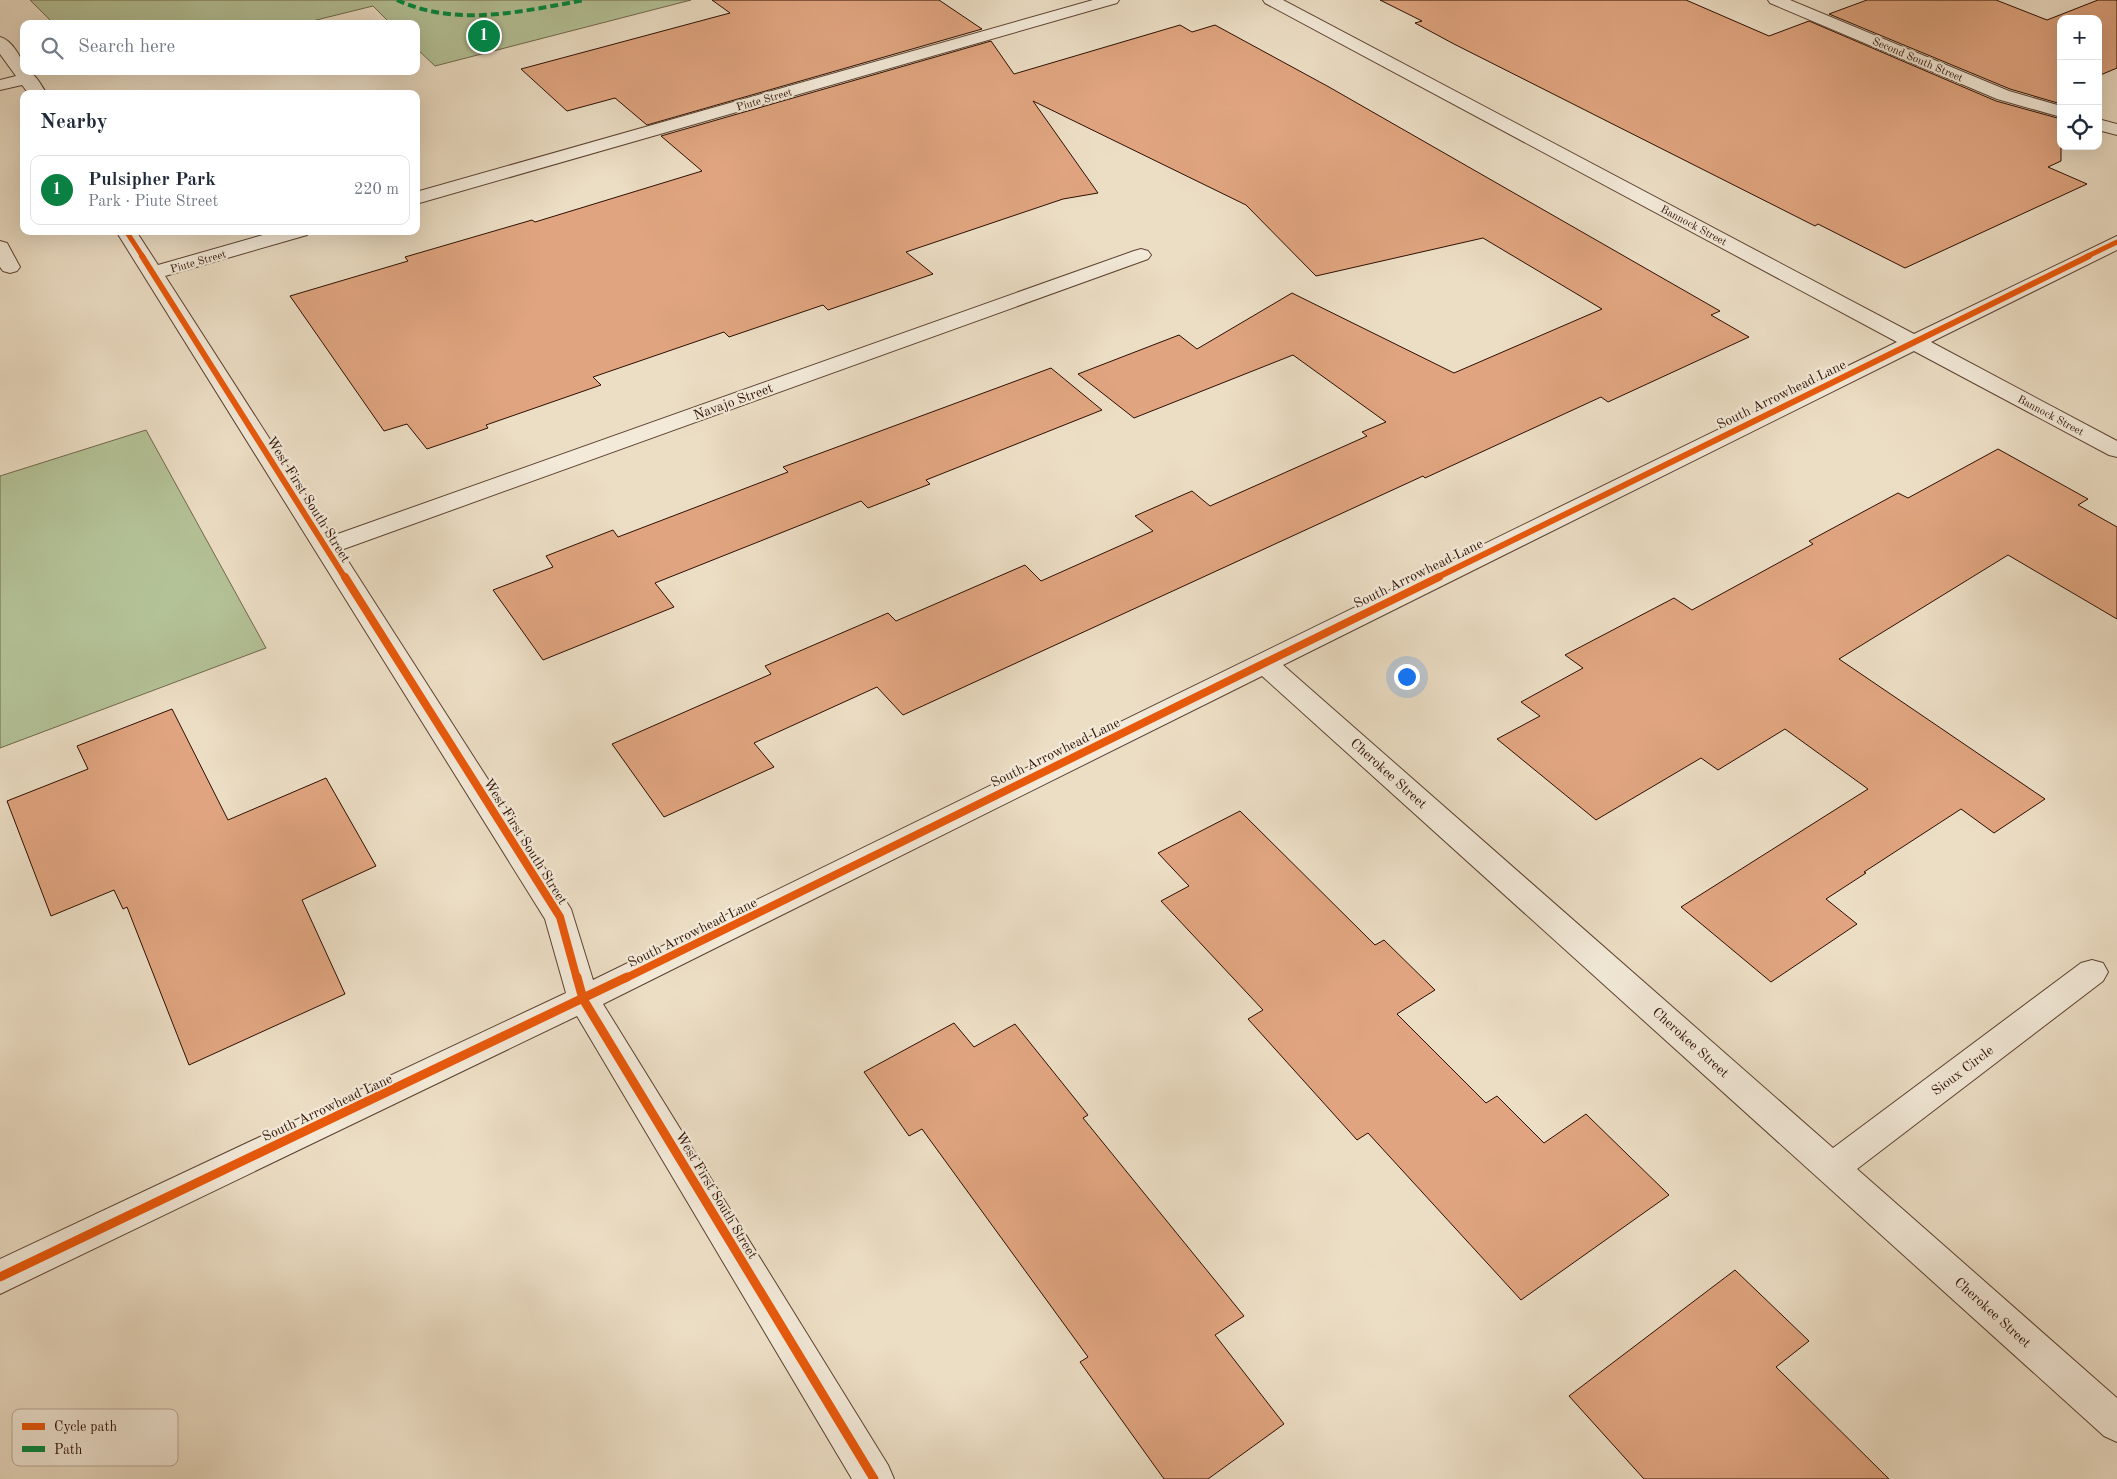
<!DOCTYPE html>
<meta charset="utf-8">
<style>
:root{--surface:#fff;--page:#f2f2f3;--text:#1f2937;--muted:#747a83;--line:#e0e1e3;--accent:#0b8043}
body{margin:0;font-family:"Old Standard TT",serif;background:var(--page);color:var(--text)}
.controls{position:absolute;right:15px;top:15px;display:grid;overflow:hidden;border-radius:10px;box-shadow:0 5px 20px #0002}
.controls button{width:45px;height:45px;display:grid;place-items:center;padding:0;border:0;border-bottom:1px solid var(--line);background:var(--surface);color:var(--text);font:25px sans-serif}
.you{position:absolute;left:1406px;top:676px;width:18px;height:18px;margin:-12px;border:4px solid #fff;border-radius:50%;background:#1a73e8;box-shadow:0 0 0 8px #1a73e833}
.badge{display:grid;place-items:center;width:32px;height:32px;border-radius:50%;background:var(--accent);color:#fff;font-size:16px;font-weight:700}
.pin{position:absolute;translate:-50% -50%;border:2px solid #fff;box-shadow:0 1px 5px #0006}
.list{margin:0;padding:0;list-style:none}
h2{display:flex;justify-content:space-between;align-items:center;height:65px;margin:0;padding:0 20px;font-size:21px}
h2 small{font-size:16px;font-weight:400;color:var(--muted)}
.list li{display:grid;grid-template-columns:32px 1fr auto;gap:15px;align-items:center;box-sizing:border-box;height:70px;margin:0 10px 10px;padding:0 10px;border:1px solid var(--line);border-radius:10px}
.list b{display:block;font-size:19px;white-space:nowrap}
.list p{margin:0;font-size:16px;white-space:nowrap;color:var(--muted)}
.list em{font-size:16px;font-style:normal;color:var(--muted)}
.icon{flex:none;width:28px;height:28px;fill:none;stroke:currentColor;stroke-width:2;stroke-linecap:round;stroke-linejoin:round}
.map{position:relative;flex:none;width:2117px;height:1479px;overflow:hidden}
.search{position:absolute;background:var(--surface);box-shadow:0 5px 20px #0002;left:20px;top:20px;width:400px;height:55px;display:flex;align-items:center;gap:12px;box-sizing:border-box;padding:0 18px;border-radius:10px;color:var(--muted);font-size:19px}
.panel{position:absolute;background:var(--surface);box-shadow:0 5px 20px #0002;left:20px;top:90px;width:400px;height:145px;border-radius:10px}
.map>svg:first-child{display:block}
</style>
<div class="map">
<svg width="2117" height="1479" viewBox="0 0 2117 1479">
<rect width="100%" height="100%" fill="#ecdec5"/>
<filter id="stains"><feTurbulence type="fractalNoise" baseFrequency=".004" numOctaves="4"/><feColorMatrix values="0 0 0 0 .2 0 0 0 0 .09 0 0 0 0 .02 0 0 0 .5 -.17"/></filter>
<radialGradient id="worn" r=".72"><stop offset=".6" stop-color="#630" stop-opacity="0"/><stop offset="1" stop-color="#630" stop-opacity=".3"/></radialGradient>
<path fill="#b4c297" stroke="#70684c" d="M30,0h661l-256,66 -19,-18v-24h-25l-18,-18 -73,18h-246z
M146,430l120,218 -266,100v-272z"/>
<path fill="#e0a580" stroke="#2d0e00" d="M712,0h227l43,29 -335,96 -32,-27 -48,13 -46,-42 209,-56z
M1380,0h306l83,36 40,-15 187,80 65,18v42l-13,6 39,17 -182,84 -87,-44 -3,2 -361,-182 -39,-21 7,-2z
M1867,0h129l51,20 51,-20h19v68l-19,8v-57h-37v85l-51,-15 -181,-75z
M1180,25l12,7 23,-7 114,62 391,224 -9,4 38,22 -141,65 -7,-5 -176,81 -2,-2 -520,239 -26,-28 -123,56 20,24 -110,50 -52,-73 159,-70 -6,-8 123,-53 8,8 129,-56 16,16 112,-50 -18,-15 57,-25 18,15 157,-70 -5,-4 24,-10 -93,-67 -159,63 -56,-44 101,-39 18,14 95,-56 162,80 148,-64 -119,-71 -167,38 -70,-71 -213,-104 65,92 -35,6 -157,53 27,22 -105,36 -5,-5 -94,32 -5,-5 -131,45 8,8 -115,40 2,3 -61,21 -20,-25 -23,7 -94,-135 118,-35 -3,-4 127,-37 3,2 167,-51 -41,-35 330,-95 23,33z
M1051,368l51,42 -176,70 4,4 -62,24 -7,-7 -206,82 19,24 -131,53 -50,-70 60,-23 -7,-11 67,-26 5,7 170,-65 -5,-5z
M1998,449l90,50 -10,6 39,22v92l-109,-64 -169,104 206,140 -51,34 -33,-24 -97,63 2,1 -40,26 31,25 -86,58 -90,-75 187,-118 -83,-60 -67,41 -17,-12 -105,62 -99,-81 43,-23 -19,-14 62,-34 -18,-13 109,-57 18,12 121,-66 -4,-3 89,-48 10,5z
M172,709l56,111 98,-42 50,88 -74,34 43,94 -156,71 -62,-158 -4,2 -9,-19 -63,26 -44,-115 81,-32 -11,-23z
M1240,811l135,134 9,-5 51,50 -38,24 89,89 11,-7 47,47 42,-29 83,81 -148,105 -153,-167 -11,7 -109,-121 15,-9 -102,-109 28,-15 -31,-33z
M954,1023l20,24 41,-23 73,91 -5,3 161,198 -29,19 69,89 -76,55h-44l-84,-117 8,-5 -166,-228 -13,7 -45,-64z
M1735,1270l74,71 -33,26 113,112h-245l-75,-83z"/>
<g fill="none" stroke-linecap="round" stroke-linejoin="round">
<g stroke="#5d4231" stroke-width="2">
<path id="minor" d="M1093,0h26l-2,3 -701,201v-12z
M1263,0h20l631,334 203,-98v14l-186,92 186,99v16l-8,-2 -195,-104 -631,314 550,483 248,-185 11,-3 11,3 5,9 -5,9 -246,188 260,229v44l-13,-6 -842,-760 -659,328 285,461 6,14h-42l-275,-463 -577,278v-35l566,-266 -21,-74 -429,-688h20l22,34 119,-34h33l-3,4 -142,41 167,260 802,-285 7,-2 7,2 3,4 -3,4 -807,291 230,359 22,71 1304,-638 -632,-339z
M1768,0h22l219,91 52,15v11l-64,-18 -227,-96z
M0,37c12,3 24,23 24,34 11,0 16,13 23,23h-18l-7,-9 -22,5v-10l16,-4 -16,-22z
M2098,119l19,5v11l-19,-5z
M0,241l7,2 13,24 -3,4 -7,2 -7,-2 -3,-4z"/>
</g>
<use href="#minor" fill="#f3ead9" fill-rule="evenodd"/>
<path stroke="#00873e" stroke-width="4" stroke-dasharray="8 4" stroke-linecap="butt" d="M397,0c61,28 125,11 188,0"/>
<g stroke="#f3ead9" stroke-width="7">
<path id="cycleway-far3" d="M126,231l17,26
M2086,257l31,-15"/>
</g>
<g stroke="#f3ead9" stroke-width="9">
<path id="cycleway-far2" d="M142,256l203,322
M1436,578l653,-322"/>
</g>
<g stroke="#f3ead9" stroke-width="11">
<path id="cycleway-far1" d="M345,577l215,340 17,62
M624,979l815,-402"/>
</g>
<g stroke="#f3ead9" stroke-width="12">
<path id="cycleway" d="M577,977l6,22 291,480
M0,1277l627,-300"/>
</g>
<use href="#cycleway-far3" stroke="#e8590c" stroke-width="5"/>
<use href="#cycleway-far2" stroke="#e8590c" stroke-width="6"/>
<use href="#cycleway-far1" stroke="#e8590c" stroke-width="8"/>
<use href="#cycleway" stroke="#e8590c" stroke-width="9"/>
</g>
<g text-anchor="middle" stroke-width="4.5" stroke-linejoin="round" paint-order="stroke">
<g font-size="11" fill="#2d0e00" stroke="#f3ead9">
<text transform="translate(1918 59) rotate(23)" y="4">Second South Street</text>
<text transform="translate(764 99) rotate(-16)" y="4">Piute Street</text>
<text transform="translate(1694 225) rotate(28)" y="4">Bannock Street</text>
<text transform="translate(198 261) rotate(-16)" y="4">Piute Street</text>
<text transform="translate(2051 415) rotate(28)" y="4">Bannock Street</text>
</g>
<g font-size="14" fill="#2d0e00" stroke="#f3ead9">
<text transform="translate(1781 394) rotate(-26)" y="5">South Arrowhead Lane</text>
<text transform="translate(733 401) rotate(-20)" y="5">Navajo Street</text>
<text transform="translate(309 499) rotate(58)" y="5">West First South Street</text>
<text transform="translate(1418 573) rotate(-26)" y="5">South Arrowhead Lane</text>
<text transform="translate(1055 752) rotate(-26)" y="5">South Arrowhead Lane</text>
<text transform="translate(1389 773) rotate(42)" y="5">Cherokee Street</text>
<text transform="translate(526 841) rotate(58)" y="5">West First South Street</text>
<text transform="translate(692 932) rotate(-26)" y="5">South Arrowhead Lane</text>
<text transform="translate(1691 1042) rotate(42)" y="5">Cherokee Street</text>
<text transform="translate(1962 1070) rotate(-37)" y="5">Sioux Circle</text>
<text transform="translate(327 1107) rotate(-25)" y="5">South Arrowhead Lane</text>
<text transform="translate(717 1195) rotate(59)" y="5">West First South Street</text>
<text transform="translate(1993 1312) rotate(42)" y="5">Cherokee Street</text>
</g>
</g>
<rect x="12" y="1409" width="166" height="57" rx="8" fill="#f3ead9" stroke="#b8a898" stroke-width="1"/>
<rect x="22" y="1423" width="23" height="7" fill="#e8590c"/>
<rect x="22" y="1446" width="23" height="6" fill="#00873e"/>
<g font-size="14" fill="#2d0e00">
<text x="54" y="1431">Cycle path</text>
<text x="54" y="1454">Path</text>
</g>
<rect width="100%" height="100%" filter="url(#stains)"/>
<rect width="100%" height="100%" fill="url(#worn)"/>
</svg>
<div class="controls">
<button>+</button>
<button>−</button>
<button><svg class="icon" aria-label="locate" viewBox="0 0 24 24"><circle cx="12" cy="12" r="6"/><path d="M12 2v4M12 18v4M2 12h4M18 12h4"/></svg></button>
</div>
<div class="you"></div>
<div class="pin badge" style="left:484px;top:36px">1</div>
<div class="search"><svg class="icon" aria-label="search" viewBox="0 0 24 24"><circle cx="10" cy="10" r="6"/><path d="M15 15l6 6"/></svg>Search here</div>
<section class="panel">
<h2>Nearby<small></small></h2>
<ul class="list">
<li><span class="badge">1</span><div><b>Pulsipher Park</b><p>Park · Piute Street</p></div><em>220 m</em></li>
</ul>
</section>
</div>
